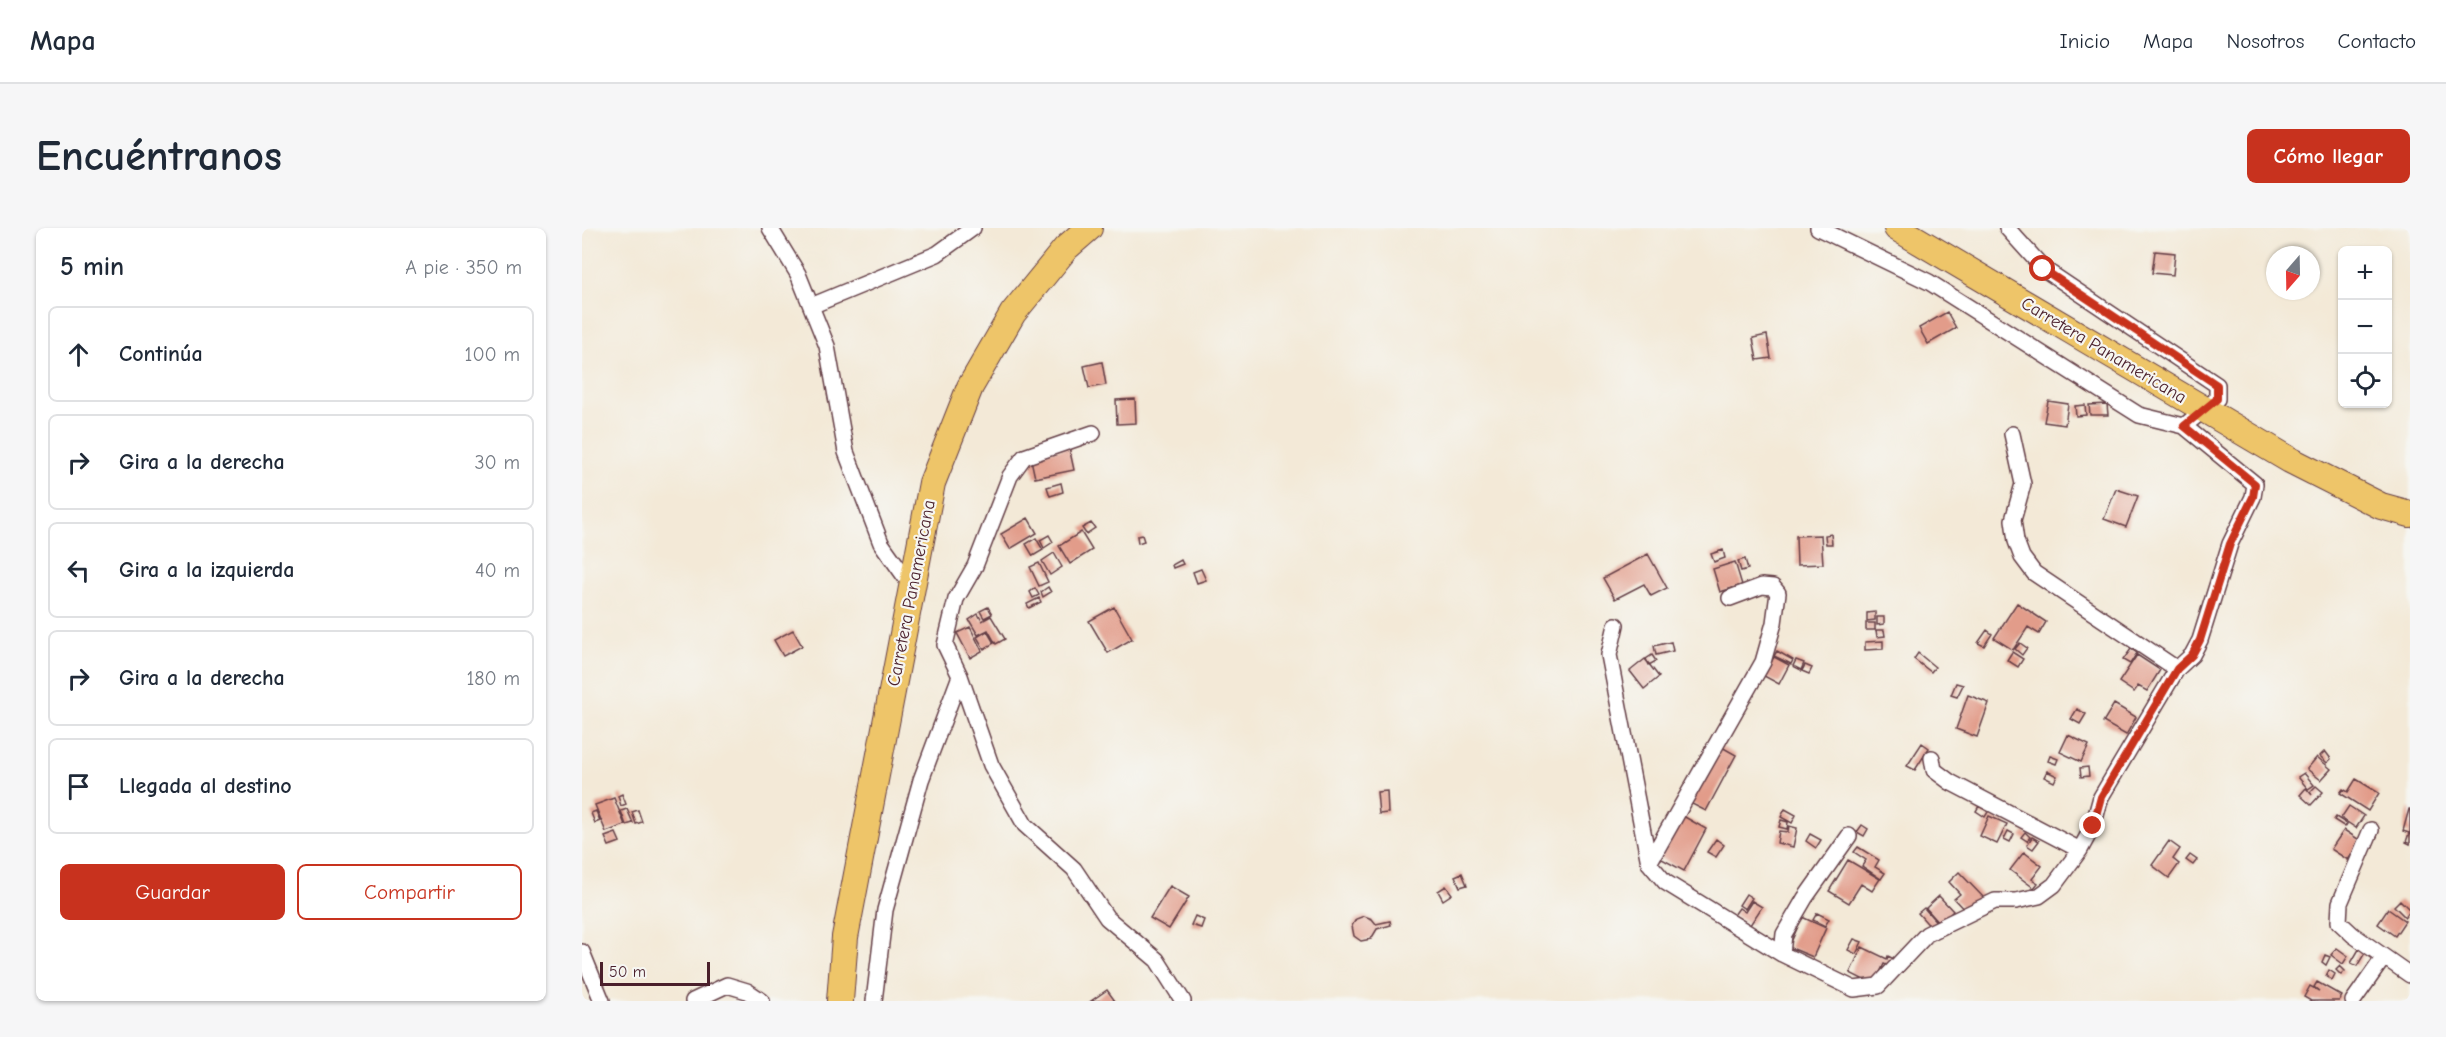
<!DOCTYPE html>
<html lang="es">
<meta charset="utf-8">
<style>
:root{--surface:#fff;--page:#f6f6f7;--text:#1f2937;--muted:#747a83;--line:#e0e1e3;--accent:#c8321e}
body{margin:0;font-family:"Comic Neue",sans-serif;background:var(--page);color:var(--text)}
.controls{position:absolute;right:18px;top:18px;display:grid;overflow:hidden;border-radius:9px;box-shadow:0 2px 4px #0004}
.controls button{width:54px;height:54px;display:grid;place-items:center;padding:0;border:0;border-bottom:2px solid var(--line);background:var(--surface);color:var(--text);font:30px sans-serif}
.compass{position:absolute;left:1684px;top:18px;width:54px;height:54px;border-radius:50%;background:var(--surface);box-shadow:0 2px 4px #0004;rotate:200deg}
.scale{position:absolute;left:18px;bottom:15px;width:110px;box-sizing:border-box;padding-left:6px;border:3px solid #4a1f2b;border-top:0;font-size:16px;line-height:21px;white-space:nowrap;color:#4a1f2b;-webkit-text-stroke:4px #f6f6f2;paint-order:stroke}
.stop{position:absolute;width:18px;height:18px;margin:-14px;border:4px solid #c8321e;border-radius:50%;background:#fff}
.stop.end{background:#c8321e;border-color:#fff;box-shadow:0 2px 6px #0008}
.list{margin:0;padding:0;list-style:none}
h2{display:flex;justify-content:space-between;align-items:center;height:78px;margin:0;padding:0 24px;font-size:26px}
h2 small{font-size:20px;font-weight:400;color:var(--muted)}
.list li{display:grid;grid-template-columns:39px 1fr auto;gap:18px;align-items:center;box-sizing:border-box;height:96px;margin:0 12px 12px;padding:0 12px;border:2px solid var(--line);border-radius:9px}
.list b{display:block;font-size:22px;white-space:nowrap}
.list em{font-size:20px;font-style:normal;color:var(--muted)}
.actions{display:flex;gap:12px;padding:18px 24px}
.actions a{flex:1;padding:14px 0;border:2px solid var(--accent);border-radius:9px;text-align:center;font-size:21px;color:var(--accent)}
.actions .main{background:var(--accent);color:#fff}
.icon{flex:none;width:33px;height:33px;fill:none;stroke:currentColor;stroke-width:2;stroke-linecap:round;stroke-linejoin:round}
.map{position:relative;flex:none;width:1828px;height:773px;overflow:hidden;border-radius:9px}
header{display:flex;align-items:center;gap:36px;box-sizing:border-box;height:84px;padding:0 30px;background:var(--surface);border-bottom:2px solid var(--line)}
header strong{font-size:28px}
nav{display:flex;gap:33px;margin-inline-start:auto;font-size:21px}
.intro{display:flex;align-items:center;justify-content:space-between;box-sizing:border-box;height:144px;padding:0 36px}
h1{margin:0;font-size:42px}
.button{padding:15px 27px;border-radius:9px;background:var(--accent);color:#fff;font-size:21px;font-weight:700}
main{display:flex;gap:36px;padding:0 36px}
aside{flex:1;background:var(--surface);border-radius:9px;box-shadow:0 2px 4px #0004}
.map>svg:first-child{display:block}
</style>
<header>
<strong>Mapa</strong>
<nav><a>Inicio</a><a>Mapa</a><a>Nosotros</a><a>Contacto</a></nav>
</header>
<div class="intro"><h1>Encuéntranos</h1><a class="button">Cómo llegar</a></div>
<main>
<aside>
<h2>5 min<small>A pie · 350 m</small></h2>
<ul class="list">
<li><svg class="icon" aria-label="ahead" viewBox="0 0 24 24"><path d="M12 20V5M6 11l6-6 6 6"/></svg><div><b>Continúa</b></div><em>100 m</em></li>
<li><svg class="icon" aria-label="right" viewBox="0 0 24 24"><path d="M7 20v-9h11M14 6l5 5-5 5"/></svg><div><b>Gira a la derecha</b></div><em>30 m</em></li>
<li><svg class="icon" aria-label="left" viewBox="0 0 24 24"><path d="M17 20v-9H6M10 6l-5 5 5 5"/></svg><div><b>Gira a la izquierda</b></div><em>40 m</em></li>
<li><svg class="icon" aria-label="right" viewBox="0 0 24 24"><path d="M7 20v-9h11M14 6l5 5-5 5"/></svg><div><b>Gira a la derecha</b></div><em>180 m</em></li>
<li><svg class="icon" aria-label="arrive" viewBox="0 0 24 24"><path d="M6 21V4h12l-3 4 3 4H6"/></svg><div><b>Llegada al destino</b></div></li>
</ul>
<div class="actions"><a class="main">Guardar</a><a>Compartir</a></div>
</aside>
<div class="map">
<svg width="1828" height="773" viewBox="0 0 1828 773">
<rect width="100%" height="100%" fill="#f6f6f2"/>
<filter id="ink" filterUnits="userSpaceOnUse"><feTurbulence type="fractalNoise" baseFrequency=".0167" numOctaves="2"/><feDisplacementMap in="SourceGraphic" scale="12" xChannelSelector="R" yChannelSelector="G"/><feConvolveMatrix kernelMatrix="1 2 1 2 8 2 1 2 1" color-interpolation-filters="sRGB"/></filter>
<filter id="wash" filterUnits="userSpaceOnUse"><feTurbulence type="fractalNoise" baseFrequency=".008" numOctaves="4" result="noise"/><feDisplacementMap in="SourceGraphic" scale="24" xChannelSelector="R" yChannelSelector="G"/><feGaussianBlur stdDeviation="1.35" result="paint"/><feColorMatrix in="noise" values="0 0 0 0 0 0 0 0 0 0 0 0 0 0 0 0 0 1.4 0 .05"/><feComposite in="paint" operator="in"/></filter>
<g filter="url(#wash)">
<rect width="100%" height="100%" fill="#f3e9d7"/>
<g id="blocks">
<path fill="#e29c8a" d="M1573,23l20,2 -2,22 -21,-2z
M1365,84l9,16 -28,16 -9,-16z
M1185,107l4,23 -14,2 -4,-22z
M520,134l4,23 -17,3 -5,-22z
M553,171l1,24 -19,1 -1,-24z
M1466,173l20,3 -3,21 -21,-3z
M1525,176l1,11h-18l-1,-10z
M1503,177l1,10 -10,1 -1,-10z
M487,219l5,23 -39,8 -5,-23z
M479,255l2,9 -13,4 -3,-9z
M1534,261l22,7 -12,31 -22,-8z
M446,290l9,15 -27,16 -9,-15z
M509,295l4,5 -9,6 -4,-6z
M499,304l11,18 -22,14 -11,-18z
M1249,306l1,10h-6l-1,-9z
M467,307l4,7 -9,6 -4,-8z
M560,307l2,6 -6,2 -1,-7z
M1239,307l2,29 -26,1 -1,-29z
M454,310l7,12 -10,6 -7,-12z
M1141,322l2,8 -11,4 -3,-8z
M472,325l8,14 -12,8 -8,-14z
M1066,326l19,34 -16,8 -7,-12 -29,15 -12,-21z
M1163,331l3,10 -7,2 -3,-10z
M599,332l2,4 -10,4 -1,-3z
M1153,334l7,23 -22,7 -7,-23z
M457,335l9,19 -9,4 -9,-19z
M619,341l5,11 -9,3 -4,-11z
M466,359l3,5 -8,5 -2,-5z
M453,360l4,7 -6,3 -3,-6z
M457,370l2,4 -12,6 -2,-4z
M1435,375l29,19 -7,12 -11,-7 -15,23 -19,-12z
M406,379l4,7 -8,4 -4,-7z
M532,379l18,32 -24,14 -19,-32z
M1293,384v8l-8,1v-8z
M396,386l4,7 9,-5 14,23 -9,5 -8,-14 -10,5 -9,-15z
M1295,389h7v7l-7,1z
M1284,395h9v7h-9z
M388,399l12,24 -12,7 -13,-25z
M211,402l9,16 -19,10 -9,-16z
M1294,402h8l1,6 -8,1z
M1405,402l5,4 -8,12 -6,-3z
M405,403l7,12 -10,6 -7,-12z
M1301,413v8l-18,1v-8z
M1089,414l2,9 -17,4 -2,-9z
M1438,415l7,5 -5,7 -7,-6z
M1549,421l6,4 -7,11 -7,-4z
M1195,423l16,9 -2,4 -17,-8z
M1430,424l11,7 -5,8 -11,-7z
M1336,425l17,14 -4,5 -17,-13z
M1070,427l4,6 -7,4 -3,-6z
M1555,427l23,15 -13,21 -9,-5 -4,6 -15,-10z
M1192,429l15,8 -10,19 -15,-8z
M1063,431l14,18 -15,12 -14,-18z
M1214,432l8,3 -3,7 -8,-4z
M1223,437l7,3 -3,6 -7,-3z
M1374,455l7,2 -6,12 -6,-2z
M1386,467l21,8 -12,34 -21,-8z
M1532,476l22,13 -10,18 -23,-13z
M1495,481l9,5 -6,10 -9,-5z
M1486,507l21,10 -8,17 -21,-10z
M1340,515l7,5 -14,22 -8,-4z
M1138,518l16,9 -30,56 -16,-8z
M1743,523l6,8 -4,4 -7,-7z
M1468,528l8,3 -2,5 -8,-3z
M1735,529l14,12 -10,11 -14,-11z
M1506,539l1,9 -8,1 -1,-9z
M1465,543l10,5 -3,6 -10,-5z
M1722,545l10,12 -6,4 -10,-12z
M1774,551l23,14 -11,18 -28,-18 3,-4 5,3z
M1734,558l7,6 -12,13 -11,-10 6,-7 6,7 -2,-3z
M805,563l1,22 -9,1 -2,-22z
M40,566l4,10 -5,2 -3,-10z
M32,570l11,27 -19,7 -11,-27z
M1397,578l9,6 -3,5 -9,-6z
M1767,578l15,10 -8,12 -15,-10z
M45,581l6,14 -7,2 -5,-14z
M1203,581l11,6 -4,8 -11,-6z
M1827,581h1v35l-4,-2 3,-9 -6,-2z
M56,582l4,12 -6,2 -4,-12z
M14,583l4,10 -5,2 -4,-10z
M1101,588l23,13 -22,42 -24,-13z
M1407,588l18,8 -10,20 -17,-8z
M1754,589l11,7 -2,3 -11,-7z
M1199,592l7,2 -1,7 -8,-2z
M1280,597l6,4 -4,7 -7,-4z
M1207,598l8,2 -4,19 -16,-4 2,-12 9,1z
M1762,602l17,11 -13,19 -17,-11z
M1426,603l6,3 -4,8 -6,-3z
M1443,604l5,5 -3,4 -6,-4z
M34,605l4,9 -11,4 -4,-9z
M1228,606l11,6 -5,8 -10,-7z
M1450,609l7,4 -6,8 -6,-4z
M1134,611l8,6 -8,12 -9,-5z
M1587,613l11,8 -7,10 6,5 -10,14 -17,-13z
M1276,619l21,13 -4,7 10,6 -4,6 -19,-13 4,-6 -12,-8z
M1442,624l18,14 -10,13 6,4 -4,5 -24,-18z
M1608,627l7,5 -4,5 -7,-5z
M1266,632l32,19 -8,12 -11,-7 -12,19 -20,-12z
M1377,644l25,26 -16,16 -14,-15 6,-5 -11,-12z
M880,645l5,12 -7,2 -5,-11z
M588,658l19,11 -20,32 -19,-11z
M864,658l6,8 -9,6 -5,-9z
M1164,666l6,4 -7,11 -6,-4z
M1357,668l14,15 -13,13 -14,-16z
M1818,672l10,10 -5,7 -11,-11z
M1170,673l10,6 -12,18 -16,-10 5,-7 6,4z
M1342,680l15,17 -6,5 -15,-17z
M1806,681l17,12 -10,15 -17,-12z
M1235,685l12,6 -4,7 -12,-6z
M613,688l9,4 -3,8 -10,-3z
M782,688l8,3 4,5 14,-3 1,4 -14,4 -6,10 -10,2 -7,-5 -2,-10 4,-7z
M1220,689l24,11 -13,29 -24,-10z
M1272,711l8,3 -6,12 -8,-4z
M1780,716l6,4 -11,18 -6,-3z
M1280,719l25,12 1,-3 10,5 -4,7 -10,-4 -10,21 -24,-12z
M1755,720l11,8 -5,8 -12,-9z
M1743,727l5,2 -4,8 -4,-3z
M1758,738l5,5 -4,4 -5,-5z
M1747,742l6,4 -3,6 -6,-4z
M1735,754l25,14 -3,5h-28l-7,-4 6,-11 9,5 -5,-4z
M525,762l8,11h-24z"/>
</g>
</g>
<g filter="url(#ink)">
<use href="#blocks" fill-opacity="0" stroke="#633d45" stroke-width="1.5"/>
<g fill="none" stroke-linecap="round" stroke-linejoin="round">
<g stroke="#633d45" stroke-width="18">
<path id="minor" d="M188,0l28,46 29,72 19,106 35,91 32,45
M1425,0l37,41 173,116v14l-33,27
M229,78l126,-52 36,-26
M511,205l-69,24 -14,19 -35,90 -19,33 -11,46 15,31 31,89 34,60 49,44 33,49 50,42 26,41
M1430,206l11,50 -10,36 3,21 6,16 12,16 143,96
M1034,397l-7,30 40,208 16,19 117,72 72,35 24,-3 49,-52 68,-33h21l23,-5 15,-11 26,-35 13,-24 8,-29 76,-128 15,-14 8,-15 30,-96 23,-47 2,-13 -71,-58 -45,-11 -210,-133 -111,-54
M1350,530l2,12 16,12 130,68
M1789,602l-31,73 -1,19 14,13 57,40
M1067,635l114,-201 11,-39 4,-30 -5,-6 -11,-1 -32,12
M0,724l20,49
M1200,726l2,-20 21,-36 44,-62
M111,773l34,-16 20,6 15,10
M292,773l11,-91 36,-130 39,-104
M1771,773l31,-44"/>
</g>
<g stroke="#633d45" stroke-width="28">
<path id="trunk" d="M1315,0l393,232 91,46 29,8
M258,773l5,-64 87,-454 38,-96 43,-74 53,-65 23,-20"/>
</g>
<use href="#minor" stroke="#fff" stroke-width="15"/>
<use href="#trunk" stroke="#eec569" stroke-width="26"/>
</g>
</g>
<g fill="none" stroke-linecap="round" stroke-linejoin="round" filter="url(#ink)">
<path stroke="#c8321e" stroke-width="8" d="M1461,41l174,116v14l-33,27 71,58 -2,13 -23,47 -30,96 -8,15 -15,14 -76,128 -8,29"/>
</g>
<g text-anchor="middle" stroke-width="4.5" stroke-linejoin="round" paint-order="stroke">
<g font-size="18" fill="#4a1f2b" stroke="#f6f6f2">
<text transform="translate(1522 122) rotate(31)" y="6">Carretera Panamericana</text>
<text transform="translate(329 365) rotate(-79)" y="6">Carretera Panamericana</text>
</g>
</g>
</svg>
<div class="controls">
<button>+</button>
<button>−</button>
<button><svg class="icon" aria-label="locate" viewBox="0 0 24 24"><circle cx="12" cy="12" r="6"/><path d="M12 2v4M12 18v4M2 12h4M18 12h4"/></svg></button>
</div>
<svg class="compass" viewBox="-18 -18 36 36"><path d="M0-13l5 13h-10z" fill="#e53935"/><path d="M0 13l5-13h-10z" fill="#747a83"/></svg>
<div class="scale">50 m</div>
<div class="stop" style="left:1461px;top:41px"></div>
<div class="stop end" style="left:1511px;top:598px"></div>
</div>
</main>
